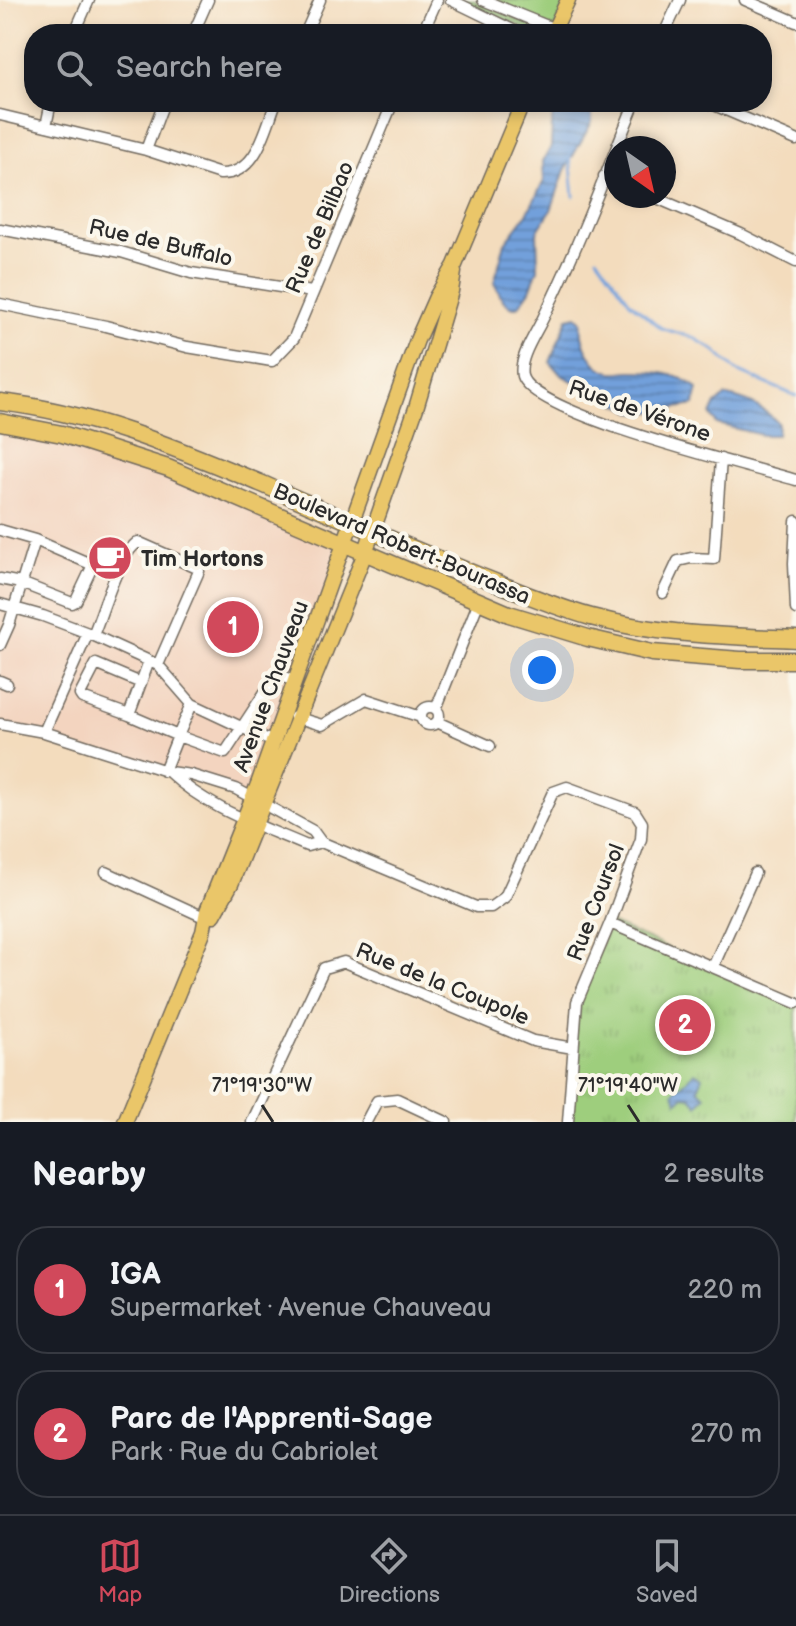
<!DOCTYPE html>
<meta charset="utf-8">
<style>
:root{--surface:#171b24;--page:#20242c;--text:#f1f3f6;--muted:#9ea1a6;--line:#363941;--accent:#d1495b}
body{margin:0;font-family:"Balsamiq Sans",sans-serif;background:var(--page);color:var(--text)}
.compass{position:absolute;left:604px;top:136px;width:72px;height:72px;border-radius:50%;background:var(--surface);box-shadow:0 4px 12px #0003;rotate:146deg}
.you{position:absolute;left:542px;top:670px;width:28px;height:28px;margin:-20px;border:6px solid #fff;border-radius:50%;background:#1a73e8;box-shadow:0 0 0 12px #1a73e833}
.badge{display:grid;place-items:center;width:52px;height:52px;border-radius:50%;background:var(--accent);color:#fff;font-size:26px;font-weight:700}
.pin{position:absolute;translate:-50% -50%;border:4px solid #fff;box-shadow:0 2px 8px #0006}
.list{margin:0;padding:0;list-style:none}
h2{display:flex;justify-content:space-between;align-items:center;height:104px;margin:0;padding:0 32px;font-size:34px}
h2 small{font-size:26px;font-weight:400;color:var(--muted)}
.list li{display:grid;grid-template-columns:52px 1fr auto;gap:24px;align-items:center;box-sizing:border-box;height:128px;margin:0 16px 16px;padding:0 16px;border:2px solid var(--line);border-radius:32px}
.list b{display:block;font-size:30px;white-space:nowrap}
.list p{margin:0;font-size:26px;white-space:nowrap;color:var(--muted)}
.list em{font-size:26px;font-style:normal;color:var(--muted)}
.icon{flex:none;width:44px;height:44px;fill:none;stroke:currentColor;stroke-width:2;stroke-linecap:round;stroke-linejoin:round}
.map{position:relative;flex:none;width:796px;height:1122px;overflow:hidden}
.search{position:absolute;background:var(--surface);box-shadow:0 4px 12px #0003;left:24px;right:24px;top:24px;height:88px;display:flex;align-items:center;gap:20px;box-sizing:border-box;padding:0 28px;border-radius:32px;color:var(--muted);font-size:30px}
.sheet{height:392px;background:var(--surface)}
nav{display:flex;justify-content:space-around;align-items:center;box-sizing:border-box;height:112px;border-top:2px solid var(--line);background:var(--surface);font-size:22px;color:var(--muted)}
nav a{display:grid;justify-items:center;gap:4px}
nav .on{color:var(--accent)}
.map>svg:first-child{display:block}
</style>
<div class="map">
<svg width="796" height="1122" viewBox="0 0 796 1122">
<defs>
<pattern id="park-tufts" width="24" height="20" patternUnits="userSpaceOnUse" patternTransform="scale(2)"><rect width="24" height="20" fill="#9ece7d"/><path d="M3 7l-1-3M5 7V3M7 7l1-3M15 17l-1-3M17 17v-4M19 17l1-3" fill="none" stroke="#88b16c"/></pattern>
<pattern id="water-rules" width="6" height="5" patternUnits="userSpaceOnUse" patternTransform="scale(2)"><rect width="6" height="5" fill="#72a0db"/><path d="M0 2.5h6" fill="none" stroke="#5e83b2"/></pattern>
</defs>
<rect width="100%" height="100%" fill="#fbf7ec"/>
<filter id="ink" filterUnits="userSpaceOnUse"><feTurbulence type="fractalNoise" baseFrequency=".0125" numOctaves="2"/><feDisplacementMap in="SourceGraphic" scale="16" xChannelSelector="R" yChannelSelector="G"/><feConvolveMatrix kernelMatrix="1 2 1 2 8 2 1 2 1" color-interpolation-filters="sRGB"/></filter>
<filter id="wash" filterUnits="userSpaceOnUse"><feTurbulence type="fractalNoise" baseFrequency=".006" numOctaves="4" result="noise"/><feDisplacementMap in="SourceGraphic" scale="32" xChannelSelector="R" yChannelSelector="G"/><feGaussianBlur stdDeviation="1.8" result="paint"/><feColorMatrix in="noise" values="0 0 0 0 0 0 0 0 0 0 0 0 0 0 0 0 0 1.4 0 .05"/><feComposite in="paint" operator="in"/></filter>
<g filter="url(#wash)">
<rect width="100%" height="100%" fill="#f3dcbd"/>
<path fill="#f3d4bf" d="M0,422l62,12 283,110 -92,254 -253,-74z"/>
<path fill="#9ece7d" stroke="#647c54" stroke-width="2" d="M460,0h12l64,28 1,3 -3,1z
M483,0h85l-14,29z"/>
<path fill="url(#park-tufts)" stroke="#647c54" stroke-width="2" d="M610,923l186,80v119h-228l9,-120z"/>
<path fill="url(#water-rules)" stroke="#4e6683" stroke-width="2" d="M553,102h39v20l-27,48 -14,40 -14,22 1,37 -8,21 -12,17h-7l-8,-7 -9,-17 11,-40 22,-29 17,-33 -1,-20 8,-14z
M577,316l5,5c-3,18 9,48 30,51 6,1 13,-1 19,-1 24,0 49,2 67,18l-4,16 -49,8 -12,-1 -72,-37 -11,-13 18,-44z
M726,396c20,3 38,12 52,27l-1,12h-15l-45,-11 -6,-9 5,-11z
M695,1072l8,5 -5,12 7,7 -7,9 -7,-8 -7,-1 -7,6 -3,-10z"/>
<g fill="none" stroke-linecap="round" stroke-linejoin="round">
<path stroke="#72a0db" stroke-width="3" d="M570,156l4,40
M597,257l33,45 31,26 33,10 20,12 23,21 59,25"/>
</g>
</g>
<g filter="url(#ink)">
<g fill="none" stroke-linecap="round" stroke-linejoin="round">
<g stroke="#71695e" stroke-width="13">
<path id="minor" d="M451,0l70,34
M483,0l84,34
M745,0l51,22
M74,34l15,-34
M193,34l15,-34
M305,34l15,-34
M422,34l15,-34
M664,34l16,-34
M635,102c-29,71 -56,143 -90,212 -7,17 -27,43 -23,62 11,39 230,91 274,104
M707,102l89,38
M0,115l146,35 74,24c37,1 45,-44 56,-72
M46,126l5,-24
M146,150l18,-48
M604,176l12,5
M652,196l89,38 55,28
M0,229l121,23 70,21 121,19
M0,304l106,22 81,21 85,14 22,-23 99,-236
M796,521l-2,42 2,46
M0,530l35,10
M0,579l21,4 51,20 4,-2 17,-36 24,10
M663,593l15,-32 13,-3 23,1 7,-100
M0,604l43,12 45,17 70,32 34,39 81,38
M93,635c10,-23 25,-80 45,-93l59,26 2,3 -41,94
M0,645l9,-20 26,-85 58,25
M0,681l7,3
M141,683l-45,-19 -16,31 2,3 47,17 20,-54
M192,704l-14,32 47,17 44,-67 13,-9 14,3
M421 716a9 9 0 1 1 18 0a9 9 0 1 1-18 0Z
M436,709l43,-108
M129,715l49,21 -14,35
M295,717l27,8 44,-26 55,18
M437,722l53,24
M0,724l44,8 125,40 22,3 45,14 77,42 8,11 155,65h15l14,-10 48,-105 14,-5 68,25 7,11 -1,16 -31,84 -33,79 -9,120
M44,732l44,-99
M169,772c39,37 90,53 138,74l14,-4
M106,872l100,46
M610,923l186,80
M713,967l42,-94
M252,1122l72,-154 20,-6 189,79 40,7
M366,1122l11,-21 20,-2 49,23"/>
</g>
<g stroke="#71695e" stroke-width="17">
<path id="major" d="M552,34l16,-34
M214,915l17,-31 134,-331 51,-145 35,-117 3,-19
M125,1122l78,-190 4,-21 51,-127 159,-444 19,-43 19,-32 68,-163"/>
</g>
<g stroke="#71695e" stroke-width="19">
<path id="highway" d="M0,402c91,10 176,46 260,81 72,31 144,63 217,92 38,15 75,31 114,42 66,18 137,19 205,22
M0,422l62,12 106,34 341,146 79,24 64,15 88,7h56"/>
</g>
<use href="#minor" stroke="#fff" stroke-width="10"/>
<use href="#major" stroke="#eac669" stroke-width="14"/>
<use href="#highway" stroke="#eac669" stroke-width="16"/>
</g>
</g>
<path fill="none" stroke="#2b2b2b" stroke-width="3" d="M262,1105l11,17M628,1105l11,17"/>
<defs>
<g id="cafe-disc" transform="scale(2.3)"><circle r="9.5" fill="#d1495b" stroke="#fbf7ec"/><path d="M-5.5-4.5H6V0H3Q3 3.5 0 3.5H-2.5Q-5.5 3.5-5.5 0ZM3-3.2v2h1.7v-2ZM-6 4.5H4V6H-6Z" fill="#fff"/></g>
</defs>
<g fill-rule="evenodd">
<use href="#cafe-disc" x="110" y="558"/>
</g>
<g text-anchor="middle" stroke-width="8" stroke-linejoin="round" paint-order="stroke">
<g font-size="22" fill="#2b2b2b" stroke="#fbf7ec">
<text transform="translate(319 227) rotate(-67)" y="8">Rue de Bilbao</text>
<text transform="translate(161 242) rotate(13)" y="8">Rue de Buffalo</text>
<text transform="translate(640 410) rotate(19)" y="8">Rue de Vérone</text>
<text transform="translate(402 543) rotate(23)" y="8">Boulevard Robert-Bourassa</text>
<text transform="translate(270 686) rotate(-70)" y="8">Avenue Chauveau</text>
<text transform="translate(595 902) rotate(-69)" y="8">Rue Coursol</text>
<text transform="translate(443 983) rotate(22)" y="8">Rue de la Coupole</text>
</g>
<g font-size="22" font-weight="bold" fill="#2b2b2b" stroke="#fbf7ec" text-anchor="start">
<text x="141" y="566">Tim Hortons</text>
</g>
</g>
<g font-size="20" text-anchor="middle" fill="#2b2b2b" stroke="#fbf7ec" stroke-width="8" stroke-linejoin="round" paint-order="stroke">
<text x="262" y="1092">71°19'30"W</text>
<text x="628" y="1092">71°19'40"W</text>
</g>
</svg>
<svg class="compass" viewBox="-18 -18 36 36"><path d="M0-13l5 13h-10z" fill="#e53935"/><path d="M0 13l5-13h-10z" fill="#9ea1a6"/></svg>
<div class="you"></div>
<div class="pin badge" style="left:233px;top:627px">1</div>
<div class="pin badge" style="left:685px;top:1025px">2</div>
<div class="search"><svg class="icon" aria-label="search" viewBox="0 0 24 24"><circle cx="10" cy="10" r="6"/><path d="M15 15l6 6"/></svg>Search here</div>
</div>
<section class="sheet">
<h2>Nearby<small>2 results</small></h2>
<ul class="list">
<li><span class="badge">1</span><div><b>IGA</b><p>Supermarket · Avenue Chauveau</p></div><em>220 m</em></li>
<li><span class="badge">2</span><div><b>Parc de l'Apprenti-Sage</b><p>Park · Rue du Cabriolet</p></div><em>270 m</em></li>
</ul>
</section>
<nav>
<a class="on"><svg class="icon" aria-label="map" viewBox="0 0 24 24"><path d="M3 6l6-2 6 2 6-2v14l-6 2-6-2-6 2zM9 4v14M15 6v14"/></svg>Map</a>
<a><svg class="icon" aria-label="directions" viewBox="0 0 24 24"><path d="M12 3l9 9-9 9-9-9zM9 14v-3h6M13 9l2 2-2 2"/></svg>Directions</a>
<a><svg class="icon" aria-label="saved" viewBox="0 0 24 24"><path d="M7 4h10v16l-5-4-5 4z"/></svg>Saved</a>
</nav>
